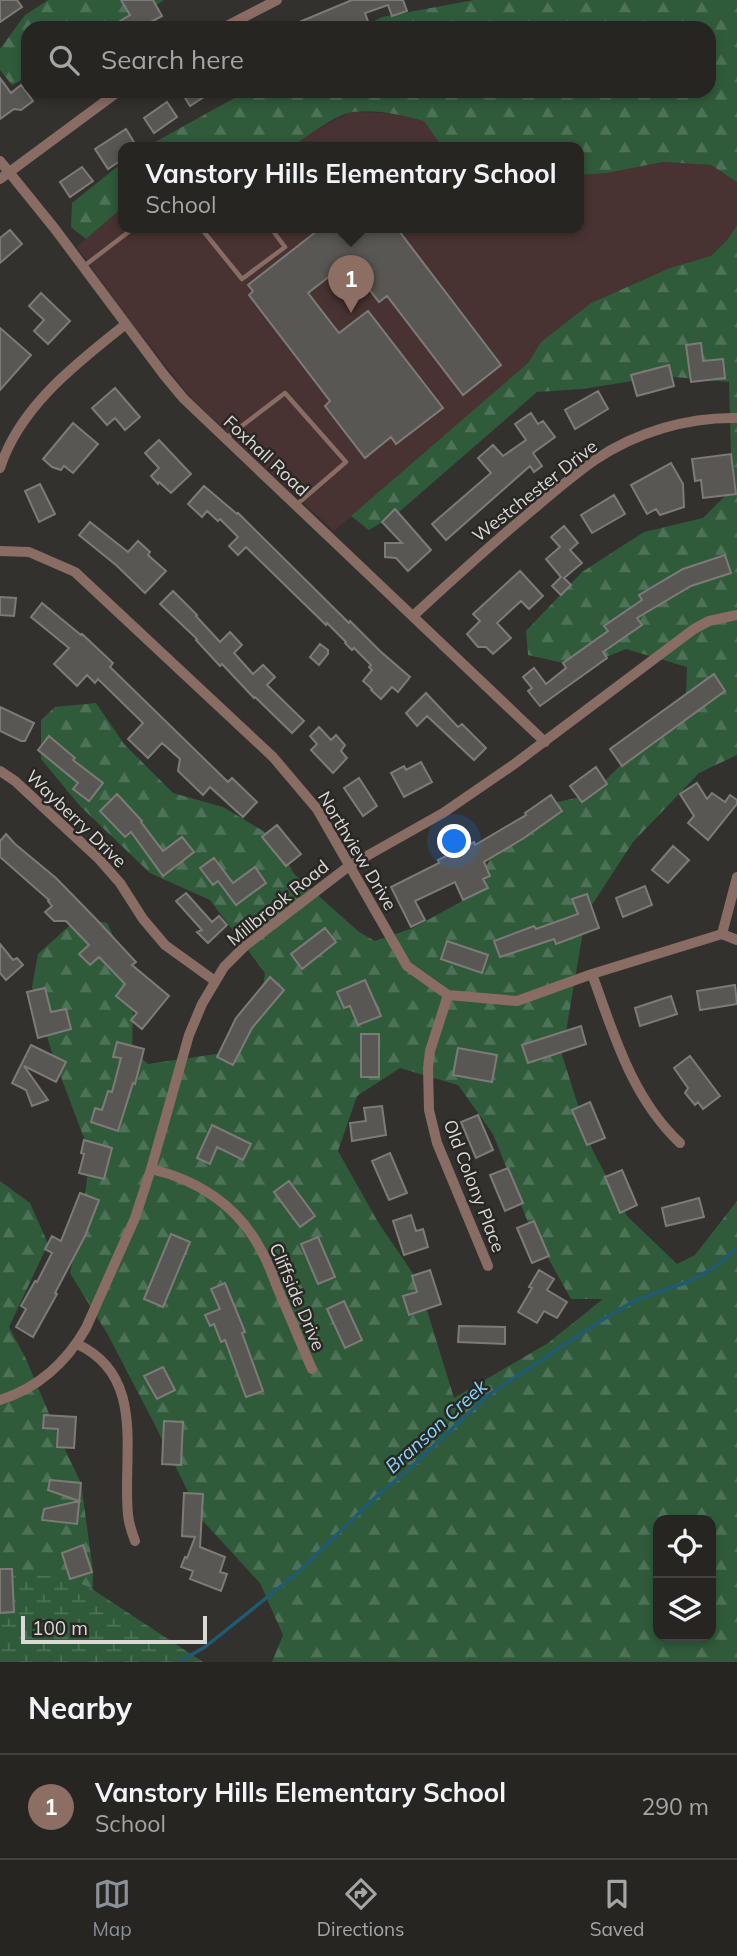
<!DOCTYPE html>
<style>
:root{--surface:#262522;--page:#2e2d2a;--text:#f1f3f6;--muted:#a4a5a5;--line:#424240;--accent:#8c9099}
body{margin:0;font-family:Mulish,sans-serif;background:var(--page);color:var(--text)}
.controls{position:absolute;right:21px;bottom:21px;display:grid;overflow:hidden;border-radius:14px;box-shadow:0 4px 10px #0003}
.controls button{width:63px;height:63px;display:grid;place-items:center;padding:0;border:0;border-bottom:2px solid var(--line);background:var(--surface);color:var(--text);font:35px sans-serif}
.scale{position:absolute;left:21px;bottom:18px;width:186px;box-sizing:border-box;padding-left:7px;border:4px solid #dad9d6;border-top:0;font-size:19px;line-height:24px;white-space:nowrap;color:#dad9d6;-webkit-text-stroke:5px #292724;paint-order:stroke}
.you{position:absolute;left:455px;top:842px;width:24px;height:24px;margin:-18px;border:5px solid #fff;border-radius:50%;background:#1a73e8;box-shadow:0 0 0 10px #1a73e833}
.badge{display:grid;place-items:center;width:46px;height:46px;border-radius:50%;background:var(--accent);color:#fff;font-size:23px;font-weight:700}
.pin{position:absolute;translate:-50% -58px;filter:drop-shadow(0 2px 4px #0008)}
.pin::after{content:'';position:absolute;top:37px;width:24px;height:21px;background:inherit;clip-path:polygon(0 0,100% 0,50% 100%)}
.popup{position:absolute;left:118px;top:142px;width:466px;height:91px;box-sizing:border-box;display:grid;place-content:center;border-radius:14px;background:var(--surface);filter:drop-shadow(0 2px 5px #0005);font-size:23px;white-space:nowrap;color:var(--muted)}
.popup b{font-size:26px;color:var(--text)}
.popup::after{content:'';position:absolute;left:50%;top:100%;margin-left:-14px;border:14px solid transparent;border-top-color:var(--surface)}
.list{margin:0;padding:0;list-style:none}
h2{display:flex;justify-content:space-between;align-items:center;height:91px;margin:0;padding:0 28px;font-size:30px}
h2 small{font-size:23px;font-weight:400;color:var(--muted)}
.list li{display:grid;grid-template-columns:46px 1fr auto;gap:21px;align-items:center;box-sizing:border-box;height:105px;padding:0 28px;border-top:2px solid var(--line)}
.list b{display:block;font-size:26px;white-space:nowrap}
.list p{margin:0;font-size:23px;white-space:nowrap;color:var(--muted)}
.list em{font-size:23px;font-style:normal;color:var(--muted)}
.icon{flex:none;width:38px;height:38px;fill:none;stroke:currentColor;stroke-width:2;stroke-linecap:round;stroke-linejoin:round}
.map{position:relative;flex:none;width:737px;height:1662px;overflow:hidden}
.search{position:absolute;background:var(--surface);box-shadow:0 4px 10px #0003;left:21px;right:21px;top:21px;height:77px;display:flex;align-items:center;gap:18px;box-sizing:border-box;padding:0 24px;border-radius:21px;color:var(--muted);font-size:26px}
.sheet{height:196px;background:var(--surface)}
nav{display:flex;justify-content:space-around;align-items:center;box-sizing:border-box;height:98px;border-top:2px solid var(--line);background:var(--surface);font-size:19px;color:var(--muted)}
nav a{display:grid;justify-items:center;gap:4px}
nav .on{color:var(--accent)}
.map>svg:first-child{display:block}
</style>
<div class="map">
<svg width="737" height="1662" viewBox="0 0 737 1662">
<defs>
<pattern id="forest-firs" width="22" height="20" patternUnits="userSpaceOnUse" patternTransform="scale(1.75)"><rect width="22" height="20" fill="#305b3b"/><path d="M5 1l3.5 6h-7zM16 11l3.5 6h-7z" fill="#4d7257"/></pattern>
<pattern id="wetland-marsh" width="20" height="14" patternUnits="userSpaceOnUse" patternTransform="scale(1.75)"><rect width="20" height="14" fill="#305b3b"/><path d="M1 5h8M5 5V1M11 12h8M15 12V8" fill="none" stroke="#4d7257"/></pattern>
</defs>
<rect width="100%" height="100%" fill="#33312e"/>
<path fill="#483332" d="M351,112l37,1 36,8 18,26h-150l18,-14z
M663,162l48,3 26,17v43l-9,14 -17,17 -41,12 -79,35 -50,39 -13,21 -194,168 -141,-131 -62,-78 -54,-75 46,-40 1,20h454l1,-52 28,-2z"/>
<path fill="url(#forest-firs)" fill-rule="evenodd" d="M48,0h116l-45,28h-91v49l-16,8 -12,-15v-21l25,-34z
M474,0h263v182l-26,-17 -48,-3 -56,11 -28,2 -1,-28h-136l-18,-26c-23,-6 -47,-12 -71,-9 -15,1 -48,25 -61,35h-146l101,-56h462v-63h-347l20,-11z
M123,162v45l-37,32 -15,-12 1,-24z
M737,225v530l-38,18 -66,69 -47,72 -24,141 30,94 35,67 50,48 18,-9 42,-54v461h-465l11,-27 -23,-52 -58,-63 -47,-95 -47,-90 -38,-62 13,-62 7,-57 -37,-98 -21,-69 6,-33 41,-37 28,6 27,56 -2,71 16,14 75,-11 37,-47 5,-33 -55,-73 -60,-27 -70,-67 -39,-47v-39l14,-13 41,-4 28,41 49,49 50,14 50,30 21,37 65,58 16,9 38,-13 53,-29 35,-57 33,-35 56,-12 54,-52 42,-46 1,-30 -61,-18 -45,18 -53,-12 -2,-24 56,-59 62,-40 59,-14 33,-33 -5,-32 -2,-71 -65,-6 -82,13 -45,3 -138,120 -30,18 -18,-14 177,-153 13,-21 50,-39 79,-35 41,-12 17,-17zM400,1068l58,17 35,49 34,86 44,79h32l-55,44 -94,55 -36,-117 -40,-59 -40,-71 19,-55zM658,1520h53v116h-53z
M0,1181l30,22 18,41 -39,83 17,32 33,78 22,46 12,88 -1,84 -92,7z"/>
<path fill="url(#wetland-marsh)" d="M26,1575l38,2 25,10 114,75h-203v-86z"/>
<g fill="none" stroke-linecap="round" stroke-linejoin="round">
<path stroke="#1f5b72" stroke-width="3.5" d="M179,1662l26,-15 90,-72 85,-82 26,-21 81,-76 112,-74 33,-20 58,-21 25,-14 22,-19"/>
</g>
<path fill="#595753" stroke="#7d7b77" stroke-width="2" d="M0,0h17l5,7 -22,15z
M121,0h32l9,16 -22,12h-16l-4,-7 10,-6z
M352,0h51l4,11 -15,5 -4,-11 -23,8 4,11 -9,4h-75z
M0,78l11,15 10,-8 12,16 -12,9 -7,-1 -14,10z
M181,91h32l-23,15z
M167,102l10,15 -23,16 -10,-15z
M126,129l11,18h-14v12l-15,10 -13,-20z
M82,167l11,14 -23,16 -10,-15z
M322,227h74l105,138 -38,30 -76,-99 -8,6 -31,-40 -40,31 31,40 29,-22 75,97 -47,36 -5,-7 -26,21 -40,-52 5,-5 -81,-106 4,-4 -5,-6z
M10,230l12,14 -22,19v-25z
M41,293l29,28 -22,23 -14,-13 10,-11 -15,-14z
M0,328l31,27 -31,35z
M701,343l2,18 20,-2 2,19 -34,4 -5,-37z
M669,365l5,21 -37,10 -6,-21z
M115,388l25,29 -15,13 -10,-12 -8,7 -15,-17z
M598,391l10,18 -33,20 -10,-19z
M531,413l7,11 5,-3 12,16 -22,16 9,13 -8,6 -4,-6 -84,74 -14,-16 59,-51 -13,-15 15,-13 10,11 23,-16 -11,-16z
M73,423l25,21 -25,29 -9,-7 -3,4 -9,-3 -9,-8z
M159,440l32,34 -20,19 -12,-11 -1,2 -7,-8 8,-8 -14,-15z
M731,454l5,40 -33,4 -2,-18 -6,1 -3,-22z
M671,463l12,21 1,23 -24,8 -4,-6 -9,5 -16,-29z
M40,484l15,30 -16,8 -14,-31z
M204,486l33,28 1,-1 111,110 1,-2 30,30 30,26 -12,15 -6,-5 -11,12 -10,-9 1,-1 -9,-8 9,-11 -3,-3 2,-2 -17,-17 -2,2 -7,-7 1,-1 -19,-19 -1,2 -80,-78 -8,8 -9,-9 9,-9 -18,-18 -2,2 -11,-10 -5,6 -14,-13z
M614,495l11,19 -33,19 -11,-18z
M395,509l36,41 -23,21 -12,-13 -11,-1v-14h17l-20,-21z
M90,522l38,30 10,-11 12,11 -2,3 18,16 -21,22 -29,-28 -37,-30z
M564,526l14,17 -8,7 12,13 -18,15 7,7 -10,10 -9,-9 9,-9 -15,-18 14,-12 -9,-10z
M725,555l6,18 -40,13 -54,32 5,7 -39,27 4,6 -67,48 -12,-15 4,-3 -9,-11 11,-9 12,16 20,-16 -3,-5 45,-32 -4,-5 38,-26 -3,-5 44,-26z
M520,571l23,25 -14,13 -8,-8 -24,22 14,15 -18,16 -7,-7h-8l-11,-13 13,-13 -7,-7z
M173,591l24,24 -1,1 24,26 10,-10 12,13 -8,8 19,21 10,-9 12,12 -8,8 37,36 -12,12 -37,-36 -1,1 -32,-34 -2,2 -24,-26 1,-1 -37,-35z
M0,597l16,1 -2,18 -14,-1z
M42,603l39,32 1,-1 31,29 -3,4 118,115 4,-4 25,24 -14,15 -33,-30 -7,8 -25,-24 2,-12 -18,-16 -14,15 -20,-19 15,-16 -45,-44 -3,4 -8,-8 -10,11 -23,-22 15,-16 -38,-31z
M320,644l8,6v4l-9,11 -9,-8z
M714,674l11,17 -103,75 -12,-17z
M426,693l32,34 4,-3 24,24 -12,12 -47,-44 -10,10 -11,-13z
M0,707l34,16 -9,18h-4l-21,-10z
M319,727l12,13 5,-5 9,10 -4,6 6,7 -14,15 -22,-23 6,-6 -7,-8z
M49,736l26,22 -2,2 30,23 -14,18 -16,-12 5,-6 -40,-33z
M421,762l11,20 -28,15 -13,-24 13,-7 2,4z
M596,767l11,17 -25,18 -12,-16z
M359,778l18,28 -14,10 -19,-28z
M697,783l10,16 5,-6 13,9 5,-7 7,5v4l-29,36 -20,-17 6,-7 -14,-22z
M117,794l25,27 -1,1 22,29 19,-14 12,15 -31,24 -32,-44 -6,5 -25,-26z
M551,795l11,16 -38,27 -40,24 6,14 -7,3 5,9 -25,12 -8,-18 -40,19 10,19 -14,7 -20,-40 48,-24 -1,-3 36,-18 1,3 51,-30 -1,-2z
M277,825l24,29 -15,12 -24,-29z
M6,834l9,10 41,34 39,40 41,44 -4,3 37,31 -27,33 -11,-9 6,-7 -21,-17 9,-12 -26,-27 -9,8 -11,-11 10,-9 -23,-24h-12l-9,-9 7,-6 -4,-5 1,-1 -49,-43v-16z
M673,846l16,14 -21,23 -16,-13z
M214,858l19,25 22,-16 11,16 -30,22 -18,-24 -5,4 -13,-17z
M645,886l7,19 -29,12 -7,-19z
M186,893l26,29 7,-6 8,9 -19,18 -11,-11 5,-2 -26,-29z
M587,894l12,34 -43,16 -2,-5 -54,18 -6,-16 40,-15 2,3 42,-15 -6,-15z
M325,928l11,14 -34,27 -11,-15z
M447,941l41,14 -6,18 -41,-14z
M0,944l13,16 4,-2 6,7 -17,15 -6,-7z
M270,977l14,13 -32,38 -19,37 -16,-8 19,-39z
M365,980l16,36 -23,9 -8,-19 -6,2 -7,-16z
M735,985l2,19 -37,6 -3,-19z
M45,988l6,24 15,-3 5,20 -33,9 -11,-46z
M671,996l6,18 -37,12 -5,-18z
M581,1026l5,18 -58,19 -6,-18z
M361,1034h18v43h-18z
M117,1042l27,7 -9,35 -2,-1 -15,48 -27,-9 4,-14 7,2 6,-19 4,1 9,-34 -8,-1z
M31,1045l35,17 -10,20 -32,-16 24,34 -16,6 -6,-16 -14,-7z
M458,1048l39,7 -5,27 -39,-7z
M690,1056l30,40 -17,13 -5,-7 -3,3 -10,-12 3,-5 -14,-20z
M590,1102l15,36 -18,7 -15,-35z
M382,1106l4,29 -34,6 -2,-18 16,-2 -2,-13z
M478,1115l15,35 -17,8 -15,-36z
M212,1125l39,19 -8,16 -26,-13 -7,17 -13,-6z
M84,1140l28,8 -8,31 -25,-6 5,-19 -3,-1z
M390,1153l17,40 -18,7 -17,-39z
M508,1168l15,35 -18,8 -15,-36z
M622,1170l15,35 -17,8 -15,-36z
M289,1181l26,35 -15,11 -26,-35z
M80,1193l19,7 -14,36 -30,57 2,1 -24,43 -17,-10 10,-18 -5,-3 14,-25 2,1 15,-29 -7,-4 7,-13 9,5z
M699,1198l5,19 -38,9 -4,-18z
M411,1215l5,16 7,-2 5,18 -24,8 -11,-34z
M534,1221l15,35 -17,7 -15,-35z
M171,1234l19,8 -27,65 -19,-8z
M318,1237l17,40 -17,7 -17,-40z
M430,1270l11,34 -32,11 -6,-19 14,-4 -5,-16z
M539,1270l15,9 -7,11 20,12 -10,16 -13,-7 -7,12 -19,-11 14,-24 -3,-1z
M225,1283l20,49 -3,1 21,58 -17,6 -21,-57 -4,2 -7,-18 -4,2 -5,-11 15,-6 -9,-20z
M344,1301l18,39 -17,8 -18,-39z
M459,1326l46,1v17l-47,-2z
M163,1367l12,23 -18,9 -13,-23z
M44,1415l32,2 -2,31 -17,-1 1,-18 -15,-1z
M164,1421l19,1 -2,43 -19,-1z
M50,1480l31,3 -4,41 -35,-4 2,-11 35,-8 -31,-11z
M184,1493l19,1 -3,53 25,10 -5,15 7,2 -6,17 -31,-12 3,-8 -12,-4 4,-10 2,1 8,-21 -13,-1z
M83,1545l9,27 -22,7 -8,-26z
M0,1569h12l2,43 -14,1z"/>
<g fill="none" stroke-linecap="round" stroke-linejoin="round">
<path stroke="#896c63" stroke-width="4.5" d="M200,227l42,52 43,-32 -15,-20
M84,266l51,-39
M226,438l59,-45 61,69 -50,43"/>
<path stroke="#896c63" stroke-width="10" d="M223,28l54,-28
M0,161l55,68 109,146 20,24 361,343
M0,179l119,-88
M0,468c20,-62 77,-105 126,-144
M0,551l29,1 46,20 198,185 44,52 90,157 41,29 69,6 75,-27 130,-40 15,6
M413,616c38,-35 76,-70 116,-103 21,-18 43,-37 66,-53 41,-28 93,-43 142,-42
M0,771l15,10 83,77 22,25 23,36 22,26 50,36
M722,934l15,-57
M592,974c22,61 40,124 88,169
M448,995l-18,56 -2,17 1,42 8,33 51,123
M151,1169c47,11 87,37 110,81 8,14 13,30 19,44 11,25 21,50 32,75
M77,1344c70,32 45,111 51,171 1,9 4,18 7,26
M0,1400c38,-12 66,-37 86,-72l49,-110 16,-49 38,-134 13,-31 22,-37 22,-22 103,-79 94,-53 70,-48 181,-136 15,-8 28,-6"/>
</g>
<g text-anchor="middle" stroke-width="5" stroke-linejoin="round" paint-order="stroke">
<g font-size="18" fill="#dad9d6" stroke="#292724">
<text transform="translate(266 456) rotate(43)" y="6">Foxhall Road</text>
<text transform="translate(535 491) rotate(-38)" y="6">Westchester Drive</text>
<text transform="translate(76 819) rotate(44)" y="6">Wayberry Drive</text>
<text transform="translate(357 851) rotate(59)" y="6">Northview Drive</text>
<text transform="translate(278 903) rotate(-39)" y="6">Millbrook Road</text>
<text transform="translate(474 1186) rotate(69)" y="6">Old Colony Place</text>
<text transform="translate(297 1297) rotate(67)" y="6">Cliffside Drive</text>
</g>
<g font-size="19" font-style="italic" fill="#86d9fd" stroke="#292724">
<text transform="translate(436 1426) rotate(-42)" y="7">Branson Creek</text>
</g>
</g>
</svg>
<div class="controls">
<button><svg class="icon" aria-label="locate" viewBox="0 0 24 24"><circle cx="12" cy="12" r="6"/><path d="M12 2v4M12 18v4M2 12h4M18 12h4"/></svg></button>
<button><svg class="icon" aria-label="layers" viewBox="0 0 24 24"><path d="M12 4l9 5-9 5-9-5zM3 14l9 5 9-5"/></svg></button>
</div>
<div class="scale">100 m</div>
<div class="you"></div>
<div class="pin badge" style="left:351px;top:313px;background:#8d6e63">1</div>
<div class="popup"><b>Vanstory Hills Elementary School</b>School</div>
<div class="search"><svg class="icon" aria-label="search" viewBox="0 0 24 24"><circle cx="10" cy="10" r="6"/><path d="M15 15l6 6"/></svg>Search here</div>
</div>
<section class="sheet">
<h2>Nearby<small></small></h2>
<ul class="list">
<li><span class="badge" style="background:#8d6e63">1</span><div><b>Vanstory Hills Elementary School</b><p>School</p></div><em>290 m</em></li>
</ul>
</section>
<nav>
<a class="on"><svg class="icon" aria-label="map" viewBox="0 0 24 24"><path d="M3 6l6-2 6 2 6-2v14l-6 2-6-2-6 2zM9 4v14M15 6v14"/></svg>Map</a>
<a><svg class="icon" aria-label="directions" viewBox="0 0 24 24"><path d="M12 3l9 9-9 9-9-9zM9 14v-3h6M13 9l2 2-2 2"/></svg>Directions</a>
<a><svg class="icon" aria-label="saved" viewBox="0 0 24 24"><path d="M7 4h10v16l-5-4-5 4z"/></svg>Saved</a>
</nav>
